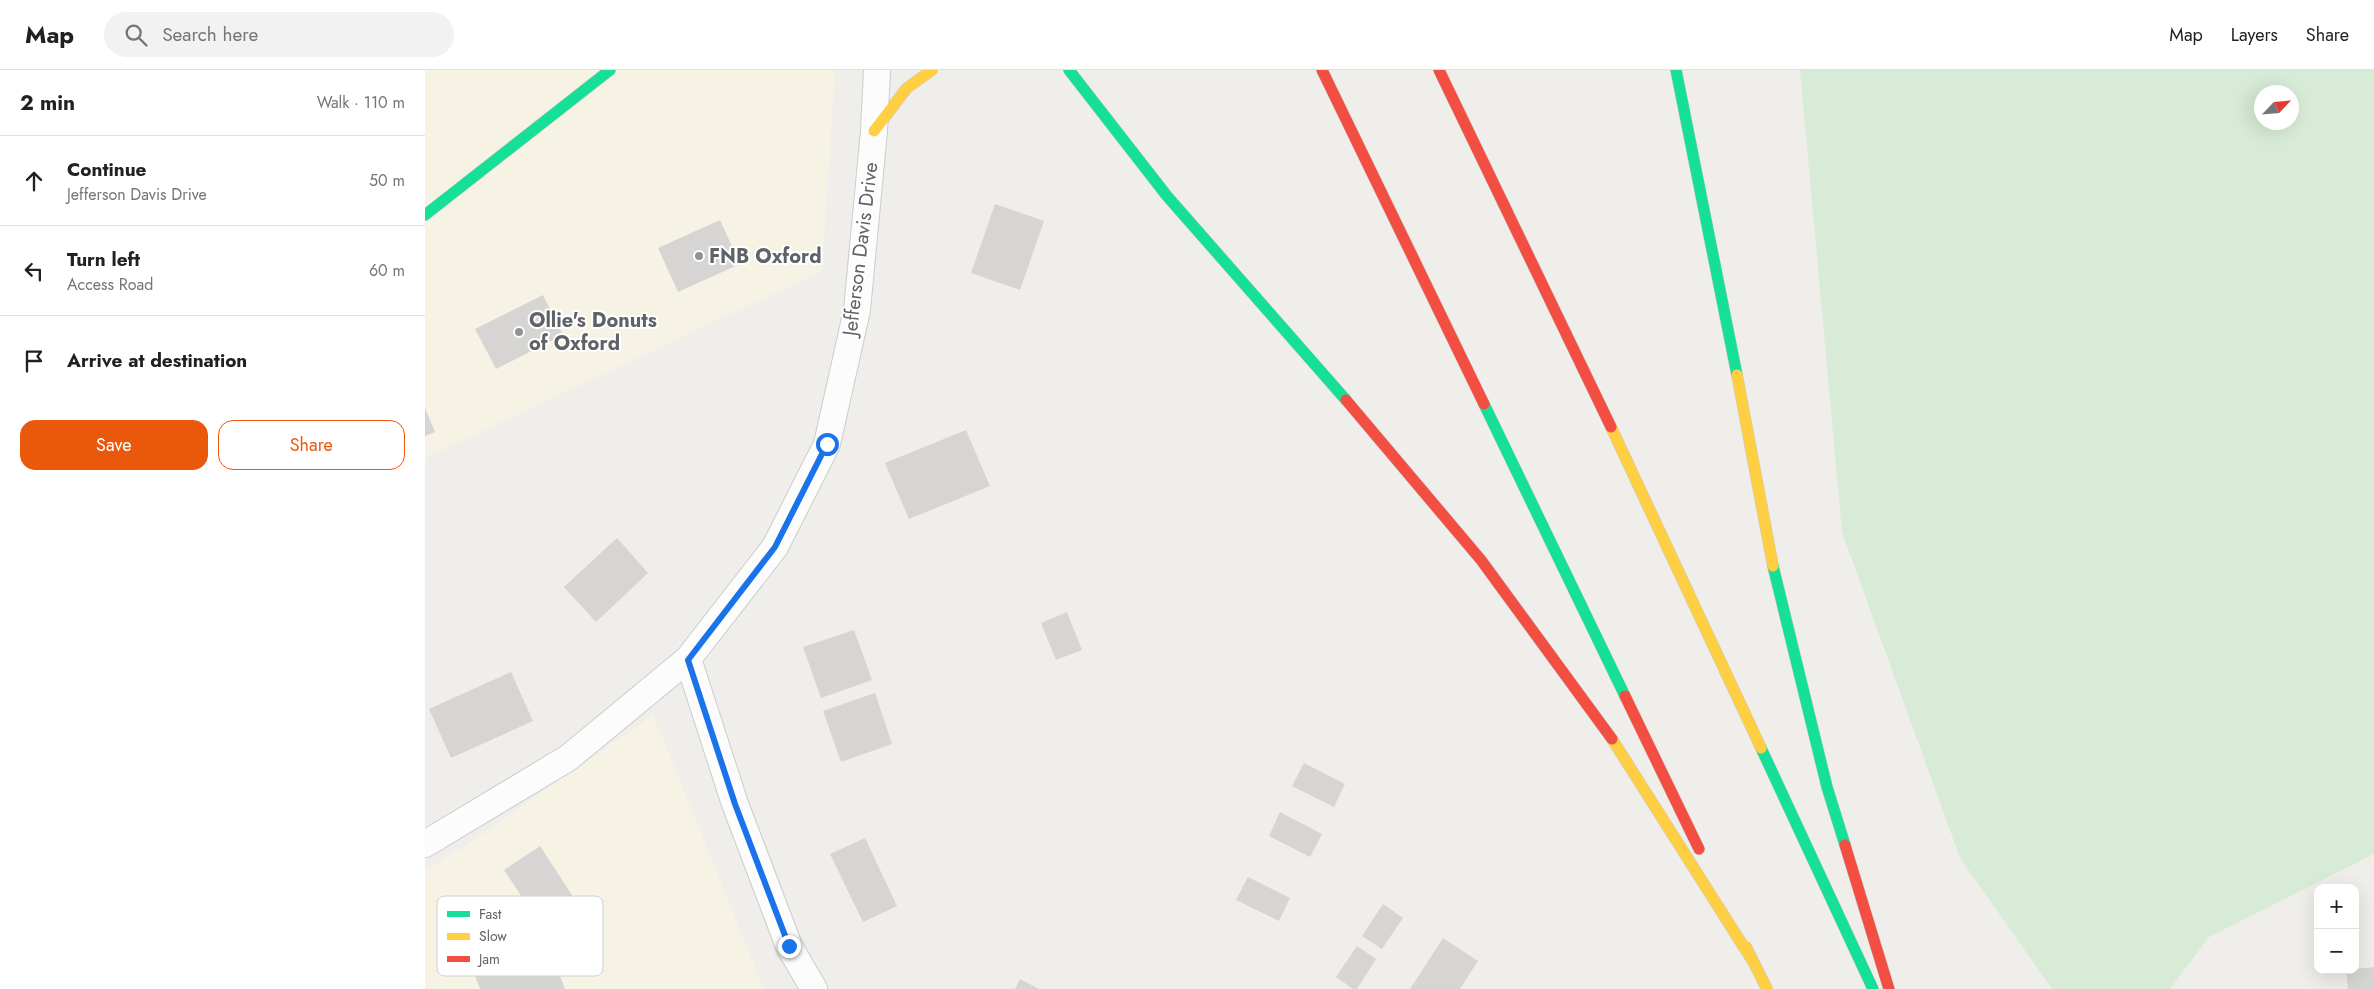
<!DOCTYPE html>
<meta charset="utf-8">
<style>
:root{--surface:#fff;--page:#f2f2f2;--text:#202124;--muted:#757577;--line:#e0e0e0;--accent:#ea580c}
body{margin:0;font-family:Jost,sans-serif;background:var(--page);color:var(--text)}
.controls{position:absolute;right:15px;bottom:15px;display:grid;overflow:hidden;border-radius:10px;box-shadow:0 5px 20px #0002}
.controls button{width:45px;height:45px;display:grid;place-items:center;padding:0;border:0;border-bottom:1px solid var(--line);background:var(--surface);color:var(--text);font:25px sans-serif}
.compass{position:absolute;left:1829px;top:15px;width:45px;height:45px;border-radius:50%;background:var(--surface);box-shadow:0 5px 20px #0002;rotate:64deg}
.stop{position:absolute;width:15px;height:15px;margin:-11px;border:4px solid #1a73e8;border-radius:50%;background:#fff}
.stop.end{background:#1a73e8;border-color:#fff;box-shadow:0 1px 5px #0008}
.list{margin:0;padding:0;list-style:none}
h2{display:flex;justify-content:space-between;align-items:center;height:65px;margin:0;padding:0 20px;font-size:21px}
h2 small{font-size:16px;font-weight:400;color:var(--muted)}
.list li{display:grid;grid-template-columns:32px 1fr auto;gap:15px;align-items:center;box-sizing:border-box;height:90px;padding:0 20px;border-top:1px solid var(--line)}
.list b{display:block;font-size:19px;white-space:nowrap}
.list p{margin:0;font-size:16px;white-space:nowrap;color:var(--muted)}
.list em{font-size:16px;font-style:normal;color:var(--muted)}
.actions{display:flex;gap:10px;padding:15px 20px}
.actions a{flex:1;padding:11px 0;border:1px solid var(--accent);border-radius:15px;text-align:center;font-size:18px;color:var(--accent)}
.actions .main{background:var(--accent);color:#fff}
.icon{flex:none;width:28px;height:28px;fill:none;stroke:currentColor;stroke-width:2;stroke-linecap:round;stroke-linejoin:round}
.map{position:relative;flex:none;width:1949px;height:919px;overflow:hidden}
header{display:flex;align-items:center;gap:30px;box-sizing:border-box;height:70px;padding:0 25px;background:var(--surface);border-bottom:1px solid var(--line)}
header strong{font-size:24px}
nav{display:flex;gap:28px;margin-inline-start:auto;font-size:18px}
.search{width:350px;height:45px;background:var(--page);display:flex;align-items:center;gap:12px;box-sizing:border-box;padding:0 18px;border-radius:28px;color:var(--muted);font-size:19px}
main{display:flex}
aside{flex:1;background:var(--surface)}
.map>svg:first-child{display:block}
</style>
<header>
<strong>Map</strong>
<div class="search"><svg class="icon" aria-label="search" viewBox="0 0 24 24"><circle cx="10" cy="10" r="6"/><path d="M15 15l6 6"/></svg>Search here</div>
<nav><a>Map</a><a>Layers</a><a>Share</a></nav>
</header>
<main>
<aside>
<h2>2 min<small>Walk · 110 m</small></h2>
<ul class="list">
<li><svg class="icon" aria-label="ahead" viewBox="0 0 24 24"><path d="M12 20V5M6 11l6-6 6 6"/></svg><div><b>Continue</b><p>Jefferson Davis Drive</p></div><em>50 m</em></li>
<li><svg class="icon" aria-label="left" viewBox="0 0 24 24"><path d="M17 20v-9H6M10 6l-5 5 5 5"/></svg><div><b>Turn left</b><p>Access Road</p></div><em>60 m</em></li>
<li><svg class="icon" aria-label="arrive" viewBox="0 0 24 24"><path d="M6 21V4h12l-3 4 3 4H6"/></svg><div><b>Arrive at destination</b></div></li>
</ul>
<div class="actions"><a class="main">Save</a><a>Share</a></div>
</aside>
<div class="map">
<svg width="1949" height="919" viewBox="0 0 1949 919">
<rect width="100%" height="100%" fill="#efeeea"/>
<path fill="#f7f3e4" d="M0,0h410l-13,201 -397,187z
M228,645l111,274h-339v-119l40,-24z"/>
<path fill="#d8ebd6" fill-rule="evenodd" d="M1375,0h574v784l-165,83 -39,52h-118l-92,-131 -118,-326zM1836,22h30v30h-30z"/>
<path fill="#d6d5d3" d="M570,134l49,17 -24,69 -49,-17z
M295,150l20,44 -62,28 -20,-44z
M118,225l20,40 -67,34 -21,-40z
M0,338l10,24 -10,4z
M541,360l24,56 -81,33 -24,-56z
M192,468l31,35 -52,49 -32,-35z
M642,542l15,38 -26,10 -15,-37z
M429,560l18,50 -51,18 -18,-51z
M86,602l22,49 -82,37 -22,-49z
M450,623l17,51 -51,18 -18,-51z
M879,693l41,21 -11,23 -42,-21z
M855,742l42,22 -12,23 -41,-21z
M440,768l32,68 -34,16 -33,-68z
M115,776l41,63 -36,23 -41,-62z
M823,807l42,21 -11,23 -43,-21z
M958,834l20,14 -21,31 -20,-13z
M108,866l13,2 19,51h-85l-11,-29z
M1018,868l35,23 -18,28h-50z
M932,876l19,13 -19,30h-4l-17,-12z
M1949,897v22h-26l-2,-19z
M595,909l19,10h-24z"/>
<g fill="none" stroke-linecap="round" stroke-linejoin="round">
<g stroke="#cbcccc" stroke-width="28">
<path id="street" d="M263,589l47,145 54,142 25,43
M0,774l143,-86 120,-99 87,-112 52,-103 30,-134 17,-179 3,-61"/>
</g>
<g stroke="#cacacb" stroke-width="12">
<path id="fast" d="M644,0l98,126 179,204
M1251,0l61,305
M0,145l185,-145
M1059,334l141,292
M1348,496l54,221 18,58
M1336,678l112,241"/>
</g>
<g stroke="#cacacb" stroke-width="12">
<path id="slow" d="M449,61l33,-43 25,-18
M1312,305l36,191
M1186,357l150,321
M1187,669l142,224
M1321,877l21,42"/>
</g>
<g stroke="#cacacb" stroke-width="12">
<path id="jam" d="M897,0l162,334
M1014,0l172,357
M921,330l135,160 131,179
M1200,626l74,153
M1420,775l44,144"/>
</g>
<use href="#street" stroke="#fdfcfc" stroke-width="26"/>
<use href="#fast" stroke="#16e098" stroke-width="11"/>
<use href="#slow" stroke="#ffcf43" stroke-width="11"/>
<use href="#jam" stroke="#f24e42" stroke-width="11"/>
</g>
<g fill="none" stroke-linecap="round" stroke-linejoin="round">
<path stroke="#1a73e8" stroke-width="6" d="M364,876l-54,-142 -47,-144 87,-113 52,-103"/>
</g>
<g fill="#919496" stroke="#fff" stroke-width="2">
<circle cx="274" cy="186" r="5"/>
<circle cx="94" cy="262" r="5"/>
</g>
<g text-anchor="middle" stroke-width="4" stroke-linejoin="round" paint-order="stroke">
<g font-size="20" fill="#5f6368" stroke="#fff">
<text transform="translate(435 179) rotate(-83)" y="7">Jefferson Davis Drive</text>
</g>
<g font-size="20" font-weight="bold" fill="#5f6368" stroke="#fff" text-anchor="start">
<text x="284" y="193">FNB Oxford</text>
<text x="104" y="257">Ollie's Donuts<tspan x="104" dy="23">of Oxford</tspan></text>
</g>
</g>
<rect x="12" y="826" width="166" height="80" rx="8" fill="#fff" stroke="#cfd0d2" stroke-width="1"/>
<rect x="22" y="841" width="23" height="6" fill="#16e098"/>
<rect x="22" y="863" width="23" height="7" fill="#ffcf43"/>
<rect x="22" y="886" width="23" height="6" fill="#f24e42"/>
<g font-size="14" fill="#5f6368">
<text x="54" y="849">Fast</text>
<text x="54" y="871">Slow</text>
<text x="54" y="894">Jam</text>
</g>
</svg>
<div class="controls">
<button>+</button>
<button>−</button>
</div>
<svg class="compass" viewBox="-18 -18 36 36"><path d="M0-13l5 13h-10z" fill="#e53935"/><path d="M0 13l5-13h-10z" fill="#757577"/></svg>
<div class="stop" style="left:402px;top:374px"></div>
<div class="stop end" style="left:364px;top:876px"></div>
</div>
</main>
